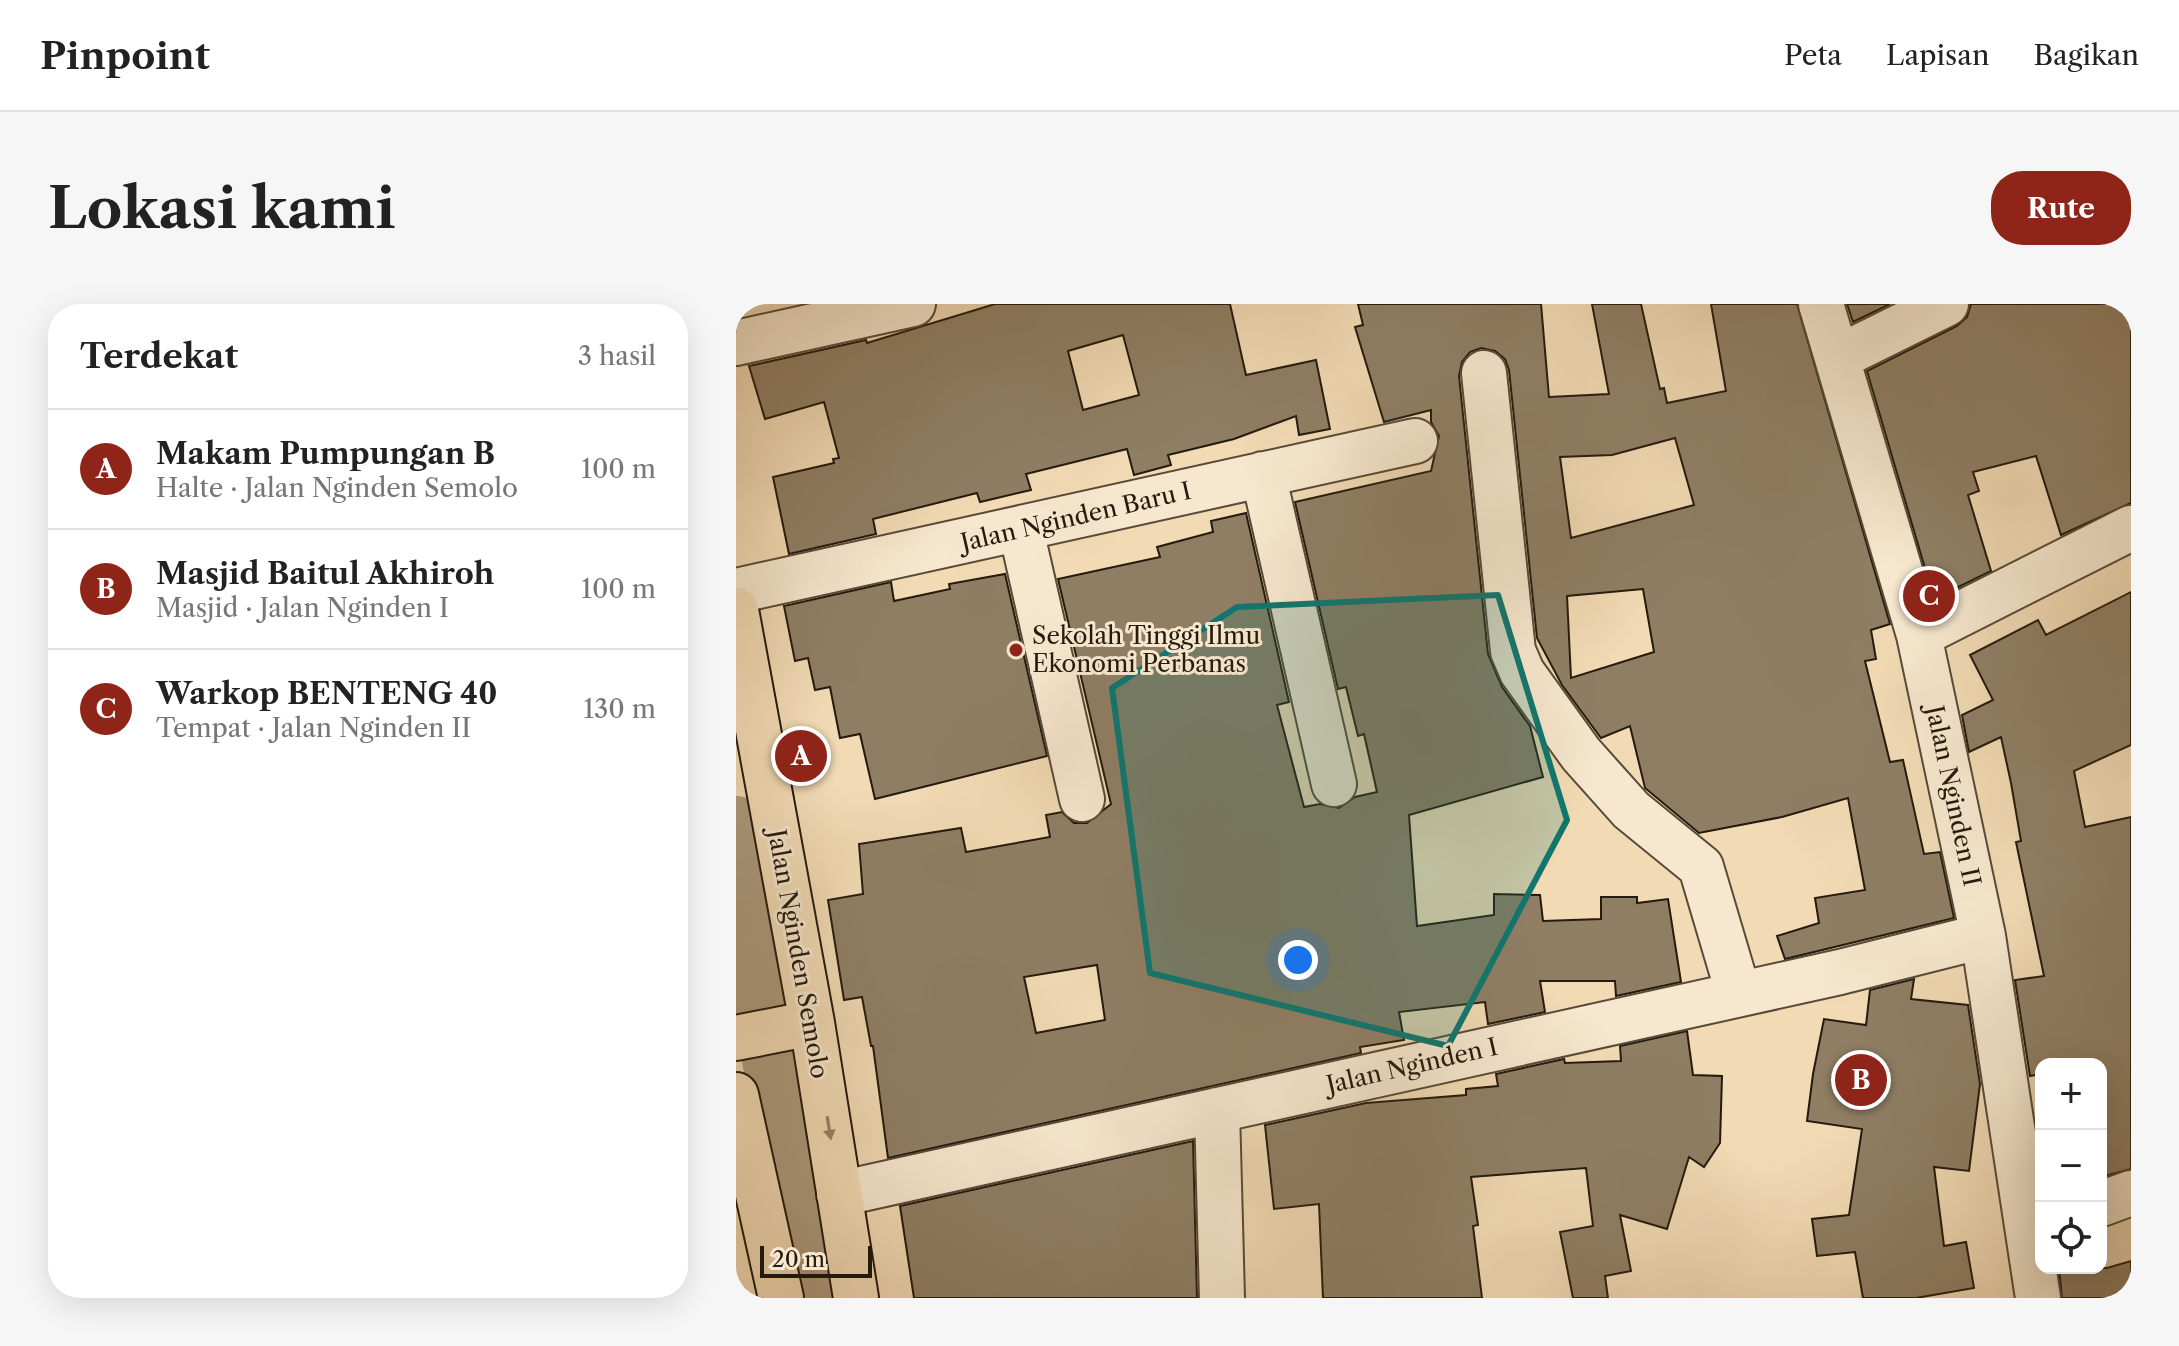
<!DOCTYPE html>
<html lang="id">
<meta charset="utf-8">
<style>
:root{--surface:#fff;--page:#f6f6f6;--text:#222;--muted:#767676;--line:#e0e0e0;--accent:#8f2418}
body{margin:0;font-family:"Libre Caslon Text",serif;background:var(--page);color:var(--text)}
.controls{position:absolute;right:24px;bottom:24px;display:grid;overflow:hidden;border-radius:16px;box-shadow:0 8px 32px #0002}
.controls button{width:72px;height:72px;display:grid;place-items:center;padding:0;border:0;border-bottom:2px solid var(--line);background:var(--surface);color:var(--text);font:40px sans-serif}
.scale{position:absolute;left:24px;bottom:20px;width:112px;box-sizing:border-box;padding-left:8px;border:4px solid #241a0e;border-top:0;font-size:22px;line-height:28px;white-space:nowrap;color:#241a0e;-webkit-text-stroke:6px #f6e7ce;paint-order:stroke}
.you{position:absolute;left:562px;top:656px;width:28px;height:28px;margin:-20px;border:6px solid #fff;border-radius:50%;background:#1a73e8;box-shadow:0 0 0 12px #1a73e833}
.badge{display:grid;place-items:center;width:52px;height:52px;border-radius:50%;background:var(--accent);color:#fff;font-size:26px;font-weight:700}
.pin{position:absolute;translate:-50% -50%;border:4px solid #fff;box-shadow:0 2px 8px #0006}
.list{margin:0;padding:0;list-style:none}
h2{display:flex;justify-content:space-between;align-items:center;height:104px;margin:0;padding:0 32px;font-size:34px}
h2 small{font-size:26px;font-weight:400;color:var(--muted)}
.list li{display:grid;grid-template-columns:52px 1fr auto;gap:24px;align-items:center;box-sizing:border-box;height:120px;padding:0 32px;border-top:2px solid var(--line)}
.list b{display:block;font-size:30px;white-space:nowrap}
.list p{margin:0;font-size:26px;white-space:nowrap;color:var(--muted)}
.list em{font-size:26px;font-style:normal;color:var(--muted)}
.icon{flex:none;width:44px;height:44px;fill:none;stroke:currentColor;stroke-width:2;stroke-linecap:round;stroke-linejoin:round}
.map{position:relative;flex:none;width:1395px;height:994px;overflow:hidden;border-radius:32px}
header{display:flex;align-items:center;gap:48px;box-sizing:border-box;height:112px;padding:0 40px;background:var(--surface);border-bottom:2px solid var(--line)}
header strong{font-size:38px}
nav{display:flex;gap:44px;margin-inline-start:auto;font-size:28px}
.intro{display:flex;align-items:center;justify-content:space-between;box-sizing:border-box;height:192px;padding:0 48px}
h1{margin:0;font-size:56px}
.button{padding:20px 36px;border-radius:32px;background:var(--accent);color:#fff;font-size:28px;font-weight:700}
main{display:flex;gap:48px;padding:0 48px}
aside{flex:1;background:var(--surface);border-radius:32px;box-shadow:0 8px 32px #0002}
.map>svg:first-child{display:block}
</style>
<header>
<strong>Pinpoint</strong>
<nav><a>Peta</a><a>Lapisan</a><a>Bagikan</a></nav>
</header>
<div class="intro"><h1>Lokasi kami</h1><a class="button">Rute</a></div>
<main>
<aside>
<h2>Terdekat<small>3 hasil</small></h2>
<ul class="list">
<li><span class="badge">A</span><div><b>Makam Pumpungan B</b><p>Halte · Jalan Nginden Semolo</p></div><em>100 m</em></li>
<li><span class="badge">B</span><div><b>Masjid Baitul Akhiroh</b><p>Masjid · Jalan Nginden I</p></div><em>100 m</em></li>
<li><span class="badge">C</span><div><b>Warkop BENTENG 40</b><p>Tempat · Jalan Nginden II</p></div><em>130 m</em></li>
</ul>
</aside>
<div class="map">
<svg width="1395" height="994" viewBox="0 0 1395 994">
<rect width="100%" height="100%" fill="#f1dab4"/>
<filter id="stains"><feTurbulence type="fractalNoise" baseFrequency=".0025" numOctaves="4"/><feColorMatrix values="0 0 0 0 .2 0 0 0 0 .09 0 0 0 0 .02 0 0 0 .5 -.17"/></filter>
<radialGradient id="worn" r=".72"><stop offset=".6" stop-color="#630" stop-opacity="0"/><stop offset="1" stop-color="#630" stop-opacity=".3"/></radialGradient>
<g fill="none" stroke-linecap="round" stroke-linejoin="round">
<path stroke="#ab997c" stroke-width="66" d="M0,525l23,147 62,322"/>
</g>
<path fill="#8f7e64" stroke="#241a0e" stroke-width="2" fill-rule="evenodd" d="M259,0h235l16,71 70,-15 14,69 -31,6 -3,-19 -62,23 -66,16 3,10 -37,10 -7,-26 -101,25 5,16 -51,12 -3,-9 -104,26 3,15 -87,20 -16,-77 61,-14 -1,-4 6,-1 -15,-56 -59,17 -16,-53 117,-26 1,3zM387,31l16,60 -56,15 -15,-59z
M622,0h183l8,93 60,-3 -17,-90h49l19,85 4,-1 3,15 59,-12 -15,-87h86l93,320 -19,6 5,29 -11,2 25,101 13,-2 21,94 16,-2 14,66 -169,41 -8,-23 42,-13 -4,-25 50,-8 -17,-92 -66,19 -83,16 -54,-45 -15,-62 -29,12 -39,-53 -25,-47 -28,-268 -4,-11 -10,-8 -14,-3 -11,4 -8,10 -3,14 29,278 14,33 28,39 13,51 -134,38 8,111 77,-11v-21l46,1 3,26 58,-2v-22h36v6l31,-4 13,83 -65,14 -1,-15h-75l5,31 -57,12 -3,-22 -86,10 5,28 -44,7 1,6 -473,105 -15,-112h-2l-9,-49 -18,3 -16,-100 35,-6 -4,-50 102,-16 5,24 84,-15 -4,-22 16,-3 12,11h13l24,-19 -53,-225 102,-22 -3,-10 56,-15 -2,-11 35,-8 43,189 -12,3 27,102 16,-3 19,4 16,-11 22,-5 -13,-58 -6,2 -12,-49 -8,2 -43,-187 136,-31 8,-35 -8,-14v-12l-47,12 -29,-95 8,-2zM939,134l19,67 -123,33 -11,-81 52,-2zM907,285l11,63 -83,26 -4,-82zM361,661l8,55 -69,13 -12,-56z
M1111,0h43l-37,18z
M1235,0h160v199l-70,32 -25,-79 -63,16 6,19 -11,4 23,76 -57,28 -67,-228 90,-45 10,-9z
M269,270l42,182 -172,43 -15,-65 -20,4 -10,-51 -15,3 -7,-32 -13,3 -11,-55 107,-24 3,19 56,-12 -1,-5z
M1395,288v153l-57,26 11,56 46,-10v352l-30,8v-113h-60v10l-11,2 -15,-96 29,-4 -28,-134 5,-1 -10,-58 -10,-46 -32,15 -7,-37 31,-15 -23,-45 68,-35 8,15z
M1178,675l-3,20 57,6 12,79 -11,87 -35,-4 10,79 22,-4 8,46 -58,10h-53l-8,-46 -38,4 -5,-37 37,-4 13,-86 -55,-8 6,-47 11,-55 42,6 4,-35z
M951,727l6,44 29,1 -2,67 -16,24 -15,-10 -22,72 -47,-14 11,56 -26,5 3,22h-35l-13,-66 33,-6 -7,-58 -115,9 7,48 -5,1 9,72h-159l-4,-94 -45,5 -9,-84 101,-22 100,-8v-6l32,-3 -2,-12 68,-15 1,4 56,-2 -1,-15z
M457,837l4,157h-283l-14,-92z
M1395,957v37h-69l-3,-30h48z"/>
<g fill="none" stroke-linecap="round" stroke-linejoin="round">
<g stroke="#574a38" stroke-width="48">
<path id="minor" d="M1085,0l98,331 64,301 55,362
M0,39l177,-39
M1101,54l109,-54
M748,69l29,278 9,21 59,82 50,56 70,57 37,125
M527,170l71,310
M285,226l61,269
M0,287l679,-150
M1183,331l212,-107
M481,806l5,188
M103,890l1001,-222 143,-36
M1365,900l30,-11"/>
</g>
<g stroke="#241a0e" stroke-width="48">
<path id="major" d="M0,306l76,413 44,275
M0,734l76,-15
M0,791l45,203"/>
</g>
<use href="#minor" stroke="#f6e7ce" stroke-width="44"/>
<use href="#major" stroke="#f1dab4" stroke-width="44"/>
</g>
<defs><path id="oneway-solid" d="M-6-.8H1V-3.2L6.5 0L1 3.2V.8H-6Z" transform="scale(2)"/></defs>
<use fill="#958469" href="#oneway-solid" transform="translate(93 824) rotate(81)"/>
<path fill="#0f766e" fill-opacity="0.2" stroke="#0f766e" stroke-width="6" stroke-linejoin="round" d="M762,291l69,225 -119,226 -298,-73 -38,-285 125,-81z"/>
<circle fill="#8f2418" stroke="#f6e7ce" stroke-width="3" cx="280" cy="346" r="8"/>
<g text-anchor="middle" stroke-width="6" stroke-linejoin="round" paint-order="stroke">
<g font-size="24" fill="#241a0e" stroke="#f6e7ce">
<text transform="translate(340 213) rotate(-13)" y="8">Jalan Nginden Baru I</text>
<text transform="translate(1217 492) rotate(78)" y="8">Jalan Nginden II</text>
<text transform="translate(62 650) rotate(80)" y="8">Jalan Nginden Semolo</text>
<text transform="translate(676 762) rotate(-13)" y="8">Jalan Nginden I</text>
</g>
<g font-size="24" fill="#241a0e" stroke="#f6e7ce" text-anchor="start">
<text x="296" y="340">Sekolah Tinggi Ilmu<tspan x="296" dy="28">Ekonomi Perbanas</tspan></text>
</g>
</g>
<rect width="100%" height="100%" filter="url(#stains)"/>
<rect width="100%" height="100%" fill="url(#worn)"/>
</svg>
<div class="controls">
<button>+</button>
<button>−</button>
<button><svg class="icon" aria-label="locate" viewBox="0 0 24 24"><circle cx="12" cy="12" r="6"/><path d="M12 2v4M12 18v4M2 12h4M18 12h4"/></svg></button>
</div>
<div class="scale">20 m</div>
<div class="you"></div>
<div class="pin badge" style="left:65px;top:452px">A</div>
<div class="pin badge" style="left:1125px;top:776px">B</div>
<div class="pin badge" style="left:1193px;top:292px">C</div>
</div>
</main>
